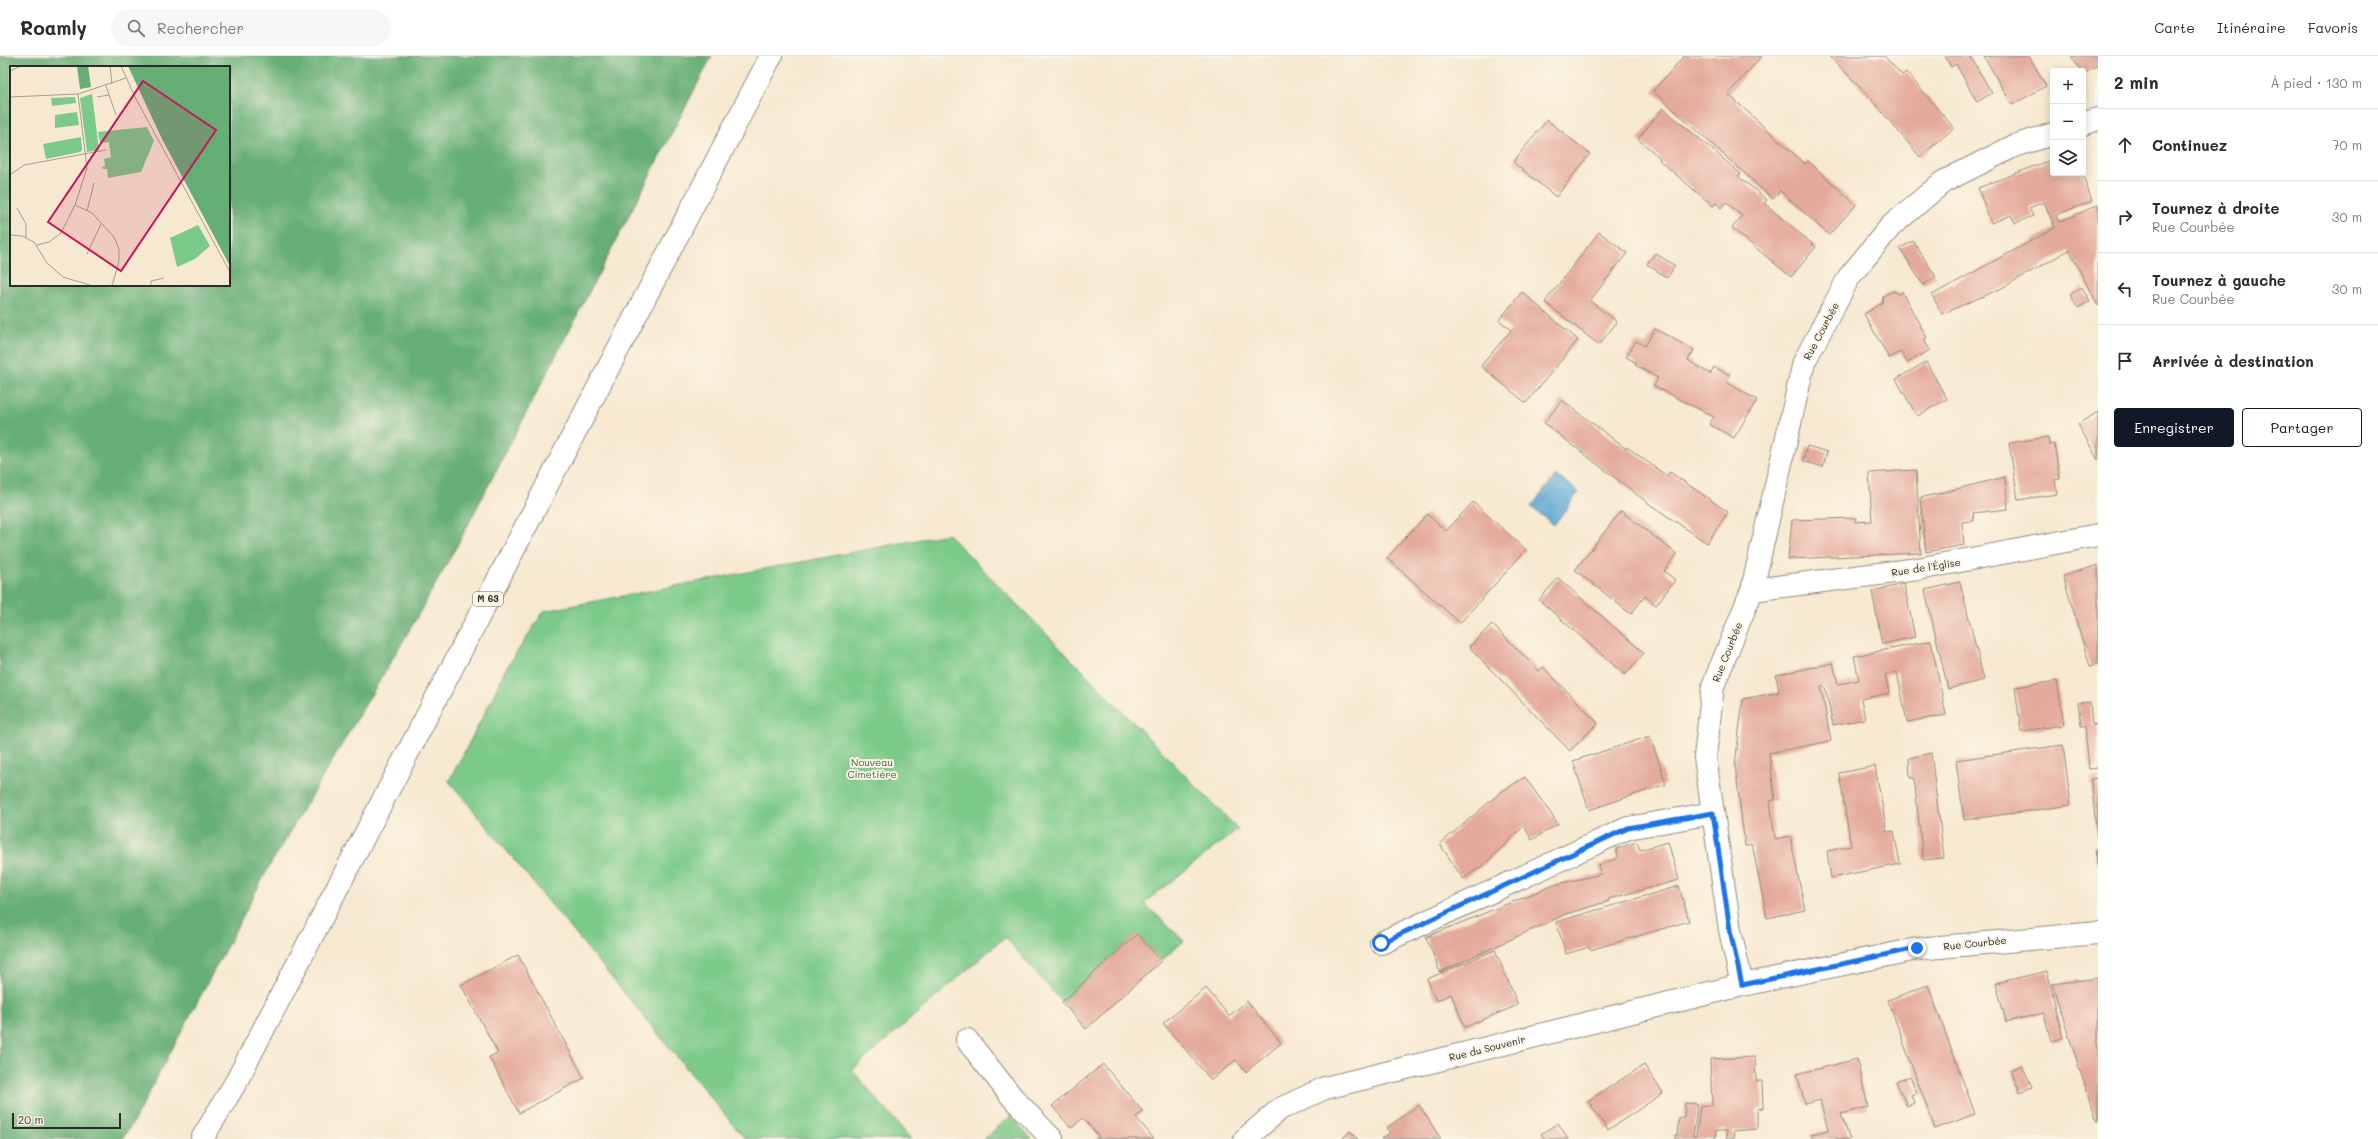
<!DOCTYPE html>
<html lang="fr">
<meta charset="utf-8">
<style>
:root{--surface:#fff;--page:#f7f7f7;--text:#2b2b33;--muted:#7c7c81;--line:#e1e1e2;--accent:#111827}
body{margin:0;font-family:Mali,sans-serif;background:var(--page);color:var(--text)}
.controls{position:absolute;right:12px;top:12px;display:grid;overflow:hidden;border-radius:4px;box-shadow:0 2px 10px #0003}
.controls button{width:36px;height:36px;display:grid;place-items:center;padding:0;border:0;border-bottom:1px solid var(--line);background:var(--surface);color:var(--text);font:20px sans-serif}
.scale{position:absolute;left:12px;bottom:10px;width:109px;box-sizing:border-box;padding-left:4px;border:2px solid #2b2b2b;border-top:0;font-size:11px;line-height:14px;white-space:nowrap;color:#2b2b2b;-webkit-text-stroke:3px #fcf5e5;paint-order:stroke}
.stop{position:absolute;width:12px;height:12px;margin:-9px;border:3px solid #1a73e8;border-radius:50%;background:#fff}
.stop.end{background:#1a73e8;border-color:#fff;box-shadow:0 1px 4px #0008}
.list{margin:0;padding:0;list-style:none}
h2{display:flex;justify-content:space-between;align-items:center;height:52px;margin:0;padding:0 16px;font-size:17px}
h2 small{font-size:13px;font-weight:400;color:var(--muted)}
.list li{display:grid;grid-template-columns:26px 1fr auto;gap:12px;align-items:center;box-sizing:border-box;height:72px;padding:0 16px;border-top:1px solid var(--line)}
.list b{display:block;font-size:15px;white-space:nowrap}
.list p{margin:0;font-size:13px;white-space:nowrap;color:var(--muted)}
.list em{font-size:13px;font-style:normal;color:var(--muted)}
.actions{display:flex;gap:8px;padding:12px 16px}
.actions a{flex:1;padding:9px 0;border:1px solid var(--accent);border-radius:4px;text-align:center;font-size:14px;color:var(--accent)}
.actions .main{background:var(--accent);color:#fff}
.icon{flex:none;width:22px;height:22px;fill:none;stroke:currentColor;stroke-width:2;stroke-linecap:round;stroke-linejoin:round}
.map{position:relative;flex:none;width:2098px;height:1083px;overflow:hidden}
header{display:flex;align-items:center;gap:24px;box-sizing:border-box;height:56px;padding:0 20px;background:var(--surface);border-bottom:1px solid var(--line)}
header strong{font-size:19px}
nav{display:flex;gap:22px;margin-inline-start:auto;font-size:14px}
.search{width:280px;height:36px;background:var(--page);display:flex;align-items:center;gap:10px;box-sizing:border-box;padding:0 14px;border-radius:22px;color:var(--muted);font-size:15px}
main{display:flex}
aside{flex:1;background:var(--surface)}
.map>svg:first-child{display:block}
</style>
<header>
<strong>Roamly</strong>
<div class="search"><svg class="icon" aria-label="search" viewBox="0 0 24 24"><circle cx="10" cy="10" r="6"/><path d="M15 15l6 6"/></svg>Rechercher</div>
<nav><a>Carte</a><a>Itinéraire</a><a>Favoris</a></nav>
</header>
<main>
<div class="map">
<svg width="2098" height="1083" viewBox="0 0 2098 1083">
<rect width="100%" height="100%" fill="#fcf5e5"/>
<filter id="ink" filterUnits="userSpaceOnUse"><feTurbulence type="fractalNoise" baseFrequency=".025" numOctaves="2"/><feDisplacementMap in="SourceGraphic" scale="8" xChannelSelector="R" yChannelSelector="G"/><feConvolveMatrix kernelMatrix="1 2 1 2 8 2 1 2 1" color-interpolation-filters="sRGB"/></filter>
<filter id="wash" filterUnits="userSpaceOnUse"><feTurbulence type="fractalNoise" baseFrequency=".012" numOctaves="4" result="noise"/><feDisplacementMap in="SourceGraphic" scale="16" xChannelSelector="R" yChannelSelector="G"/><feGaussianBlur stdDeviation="0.9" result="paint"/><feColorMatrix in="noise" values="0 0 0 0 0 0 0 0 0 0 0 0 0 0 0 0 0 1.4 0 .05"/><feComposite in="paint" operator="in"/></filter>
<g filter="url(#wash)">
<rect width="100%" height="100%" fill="#f7e9d1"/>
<path fill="#7cca89" stroke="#547a5a" d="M948,478l290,295 -94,74 40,38 -23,20 -24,-27 -75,68 -57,-65 -153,133 59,69h-166l-296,-358 42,-80 13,-29 40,-61z
M1011,1060l21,23h-48z"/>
<path fill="#65ae75" stroke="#486c50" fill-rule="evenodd" d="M0,0h712l-254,488 -50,89 -139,234 -135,254 -12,18h-122zM11,11h218v218h-218z"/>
<path fill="#58a5d1" stroke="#42687e" d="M1556,419l23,17 -25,33 -23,-18z"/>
<g id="blocks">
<path fill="#e4aa9b" d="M1684,0h78l-34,38 77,70 3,-3 48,44 -27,30 -49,-44 -7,8 -120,-108z
M1830,0h54l18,19 4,-3 48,56 -34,29 -48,-57z
M1945,0h25l22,37 -15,9 -21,-38 -5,3z
M1984,0h45l17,30 -34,19z
M2071,0h27v9l-15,9z
M1663,52l78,66 -3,2 29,24 -3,3 52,44 -25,30 -59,-49 10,-12 -16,-14 -5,6 -5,-5 -3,3 -54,-46 1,-2 -22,-19z
M1547,64l43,34 -34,43 -43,-35z
M2053,103v14h29l10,28 -36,14 3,7 39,-17v101l-29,-56 -67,38 -60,26 -10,-19 123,-67 -11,-26 -15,6 4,8 -18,7 -4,-8 -20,8 -13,-35z
M1599,176l28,21 -37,48 27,21 -18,23 -54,-43z
M1913,185l23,36 -13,8 -23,-37z
M1655,197l20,13 -8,12 -20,-14z
M2082,231l8,14 -12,7 -8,-13z
M1893,235l6,3 3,-2 25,46 -3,2 6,10 -23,13 -6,-11 -12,6 -25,-44 18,-11 1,-7z
M1522,236l56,48 -52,63 -45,-37 30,-36 -12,-10z
M1655,273l39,21 -6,10 22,14 4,-7 16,8 -4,7 31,18 -23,38 -25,-14 5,-7 -60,-31 4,-8 -23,-13 2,-2 -11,-6 10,-16 9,5z
M1926,306l21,37 -30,17 -21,-37z
M1562,344l64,49 1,-2 40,29 3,-4 58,40 -21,31 -59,-40 -104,-80z
M2098,356v48l-20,-36z
M2048,381l1,8 5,-1 6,35 -5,1 2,14 -39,6 -9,-57z
M1807,390l20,6 -4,15 -20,-6z
M1916,414l5,83 -133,6 4,-39 64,-2 -1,4 17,-1 -3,-48z
M2005,421l3,32 -35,4 1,8 -12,1 2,23 -38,7 -6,-54z
M1473,446l53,48 -66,73 -73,-65 40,-44 19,17z
M1621,455l56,43 -13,17 11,9 -19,25 -11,-9 -14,18 -56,-44z
M2098,509v99l-8,2 -27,-90z
M1558,522l86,75 -19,22 -86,-75z
M1960,526l24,98 -36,9 -23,-99z
M1904,528l11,53 -33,7 -10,-53z
M1492,568l47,47 4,-4 55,56 -28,28 -101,-104z
M1931,585l15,74 -39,7 -10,-50 -12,3 4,18 -28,6 4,20 -32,6 -8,-38h-4l10,54 -62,12 6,47 -5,1 5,38 15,-3 15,74 -38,8 -15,-74 -7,2 -10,-81 8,-66 36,-7 -3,-17 57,-12 5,21 21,-4 -5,-24z
M2057,625l7,44 -43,6 -6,-44z
M2090,646l2,23 6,-1v44l-9,1 -4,-43h-4l-3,-23z
M1650,680l16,48 -77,26 -16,-49z
M2063,689l8,60 -107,15 -8,-60z
M1931,697l13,105 -21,2 -9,-82h-4l-1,-20z
M1875,710l12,66 7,-1 6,33 -69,14 -4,-27 24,-5 -12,-73z
M1525,721l33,47 -26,16 -8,-14 -39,38 -22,15 -23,-35 61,-52z
M2098,722v59h-1l-6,-58z
M1637,786l3,8 28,-8 11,38 -71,19 1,2 -43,13 -126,58 -14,-35 128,-52 47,-11 -3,-9 18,-6 2,-2 -2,-8z
M2095,793h3v16h-1z
M1679,830l10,35 -99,29 -1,-3 -23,7 -10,-32z
M1137,878l24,27 -75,68 -24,-27z
M1495,894l23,55 -53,22 -14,-33 -15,7 -9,-22z
M518,899l66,123 -65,35 -30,-56 9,-4 -37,-68z
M2047,915l16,67 -12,3 -7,-28 -38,9 -10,-39z
M2098,922v141l-2,1 -44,-136z
M1928,929l47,129 -40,15 -47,-129z
M1206,932l23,28 18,-15 34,42 -35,29 -10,-12 -25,20 -48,-57z
M1755,1001l1,24h6l1,27 -6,1v20l-24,2 1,8h-8v-8h-10l-1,8h-40v-4h2l2,-17h5l1,-15 13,1 -5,32h3l4,-30 12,-1 -2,-46z
M1857,1003l11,48 -27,7 9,25h-37l-2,-5 17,-4 -8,-30 -15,4 -8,-30z
M1103,1008l40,48 -7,5 18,22h-58l3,-2 -16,-19 -12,10 -19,-22z
M1644,1009l19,28 -55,37 -20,-29z
M2022,1009l10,22 -12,5 -9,-22z
M1910,1020l7,17 -6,2 3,8 -7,3 -11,-24z
M1419,1049l22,34h-60l9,-6 -4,-5z
M1558,1067l10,16h-23l-4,-5z
M1350,1075l8,8h-16z"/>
</g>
</g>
<g filter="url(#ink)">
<use href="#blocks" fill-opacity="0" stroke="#918a7e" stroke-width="1"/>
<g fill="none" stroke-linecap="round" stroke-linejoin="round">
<g stroke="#918a7e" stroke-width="24">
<path id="minor" d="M2083,68l15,-5
M2053,78l-39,12 -71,36 -52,44 -42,51 -45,85 -52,228 -39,96 -8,71 25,173 12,55 175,-36 181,-16
M1752,534l166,-21 180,-34
M1381,887l247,-115 85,-15
M967,984l45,57 40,42
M1245,1083l35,-30 45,-21 417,-103"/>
</g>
<g stroke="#918a7e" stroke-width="24">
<path id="major" d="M202,1083l34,-57 535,-1026"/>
</g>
<use href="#minor" stroke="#fff" stroke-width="22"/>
<use href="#major" stroke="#fff" stroke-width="22"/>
</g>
</g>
<g fill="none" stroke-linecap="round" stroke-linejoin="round" filter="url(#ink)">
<path stroke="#1a73e8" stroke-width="5" d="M1381,887l247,-115 85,-15 17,117 12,55 175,-37"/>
</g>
<g text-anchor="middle" stroke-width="4" stroke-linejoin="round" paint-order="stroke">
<rect fill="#fcf5e5" stroke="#6a6863" stroke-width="1" x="473" y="536" width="30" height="14" rx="3"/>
<g font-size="9" font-weight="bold" fill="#2b2b2b">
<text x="488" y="546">M 63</text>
</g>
<g font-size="10" fill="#2b2b2b" stroke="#fcf5e5">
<text transform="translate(1821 275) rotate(-62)" y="4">Rue Courbée</text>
<text transform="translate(1926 511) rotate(-9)" y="4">Rue de l'Église</text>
<text transform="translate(1727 596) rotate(-68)" y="4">Rue Courbée</text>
<text transform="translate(1975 887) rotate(-6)" y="4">Rue Courbée</text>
<text transform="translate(1487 992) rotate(-14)" y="4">Rue du Souvenir</text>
</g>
<g font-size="10" fill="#435b47" stroke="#fcf5e5">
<text x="872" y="710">Nouveau<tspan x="872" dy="12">Cimetière</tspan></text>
</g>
</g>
<g transform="translate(10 10)">
<rect width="220" height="220" fill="#f7e9d1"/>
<path d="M82,28l7,56 -12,2 -7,-54zM65,31l1,6 -24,3 -1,-8zM67,46l2,13 -24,3v-13zM137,61l7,14 -13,31 -33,6 -1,-9h-4l-1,-2 3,-1 -1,-7 7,-2 -2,-15 -9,1 -2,-11zM71,71l1,13 -2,2 -34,7 -3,-15zM188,159l12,21 -15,13 -18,8 -7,-29z" fill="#7cca89"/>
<path d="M67,0h11l3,21 -11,2zM118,0h102v200l-68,-127z" fill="#65ae75"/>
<path fill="none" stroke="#a59d8f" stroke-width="1" d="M100,0l2,18M111,0l15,33 94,173M0,5l11,-5M96,20l10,29M0,31l68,-3 48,-16M87,31l12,-2M0,109l14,-10 82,-15M65,139l12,-37 -9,-74M7,142l9,16v14M77,145l7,-28M0,169l12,1 12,6 13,21 16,14 30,9M27,179l12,-3 12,-9 14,-28 17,8 22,24 5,12v12l-7,25M77,188l14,-30M141,220v-5l13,-3"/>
<path fill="#c2185b" fill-opacity="0.15" stroke="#c2185b" stroke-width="2" d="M133,15l73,49 -95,141 -73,-49z"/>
<rect width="220" height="220" fill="none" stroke="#2b2b2b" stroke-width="2"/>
</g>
</svg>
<div class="controls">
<button>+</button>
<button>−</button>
<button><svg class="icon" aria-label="layers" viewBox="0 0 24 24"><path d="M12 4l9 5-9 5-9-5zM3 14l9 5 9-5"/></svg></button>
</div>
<div class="scale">20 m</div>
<div class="stop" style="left:1381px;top:887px"></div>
<div class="stop end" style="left:1917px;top:892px"></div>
</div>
<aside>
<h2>2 min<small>À pied · 130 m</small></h2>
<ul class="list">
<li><svg class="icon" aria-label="ahead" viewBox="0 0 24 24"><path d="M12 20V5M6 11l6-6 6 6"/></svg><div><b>Continuez</b></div><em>70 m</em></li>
<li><svg class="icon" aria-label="right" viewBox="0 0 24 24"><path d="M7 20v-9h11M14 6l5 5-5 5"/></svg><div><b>Tournez à droite</b><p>Rue Courbée</p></div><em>30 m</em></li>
<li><svg class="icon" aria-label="left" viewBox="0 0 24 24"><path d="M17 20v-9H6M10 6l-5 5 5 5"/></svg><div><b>Tournez à gauche</b><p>Rue Courbée</p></div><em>30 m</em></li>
<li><svg class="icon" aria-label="arrive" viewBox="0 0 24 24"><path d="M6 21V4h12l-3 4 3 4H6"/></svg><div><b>Arrivée à destination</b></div></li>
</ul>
<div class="actions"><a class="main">Enregistrer</a><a>Partager</a></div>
</aside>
</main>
